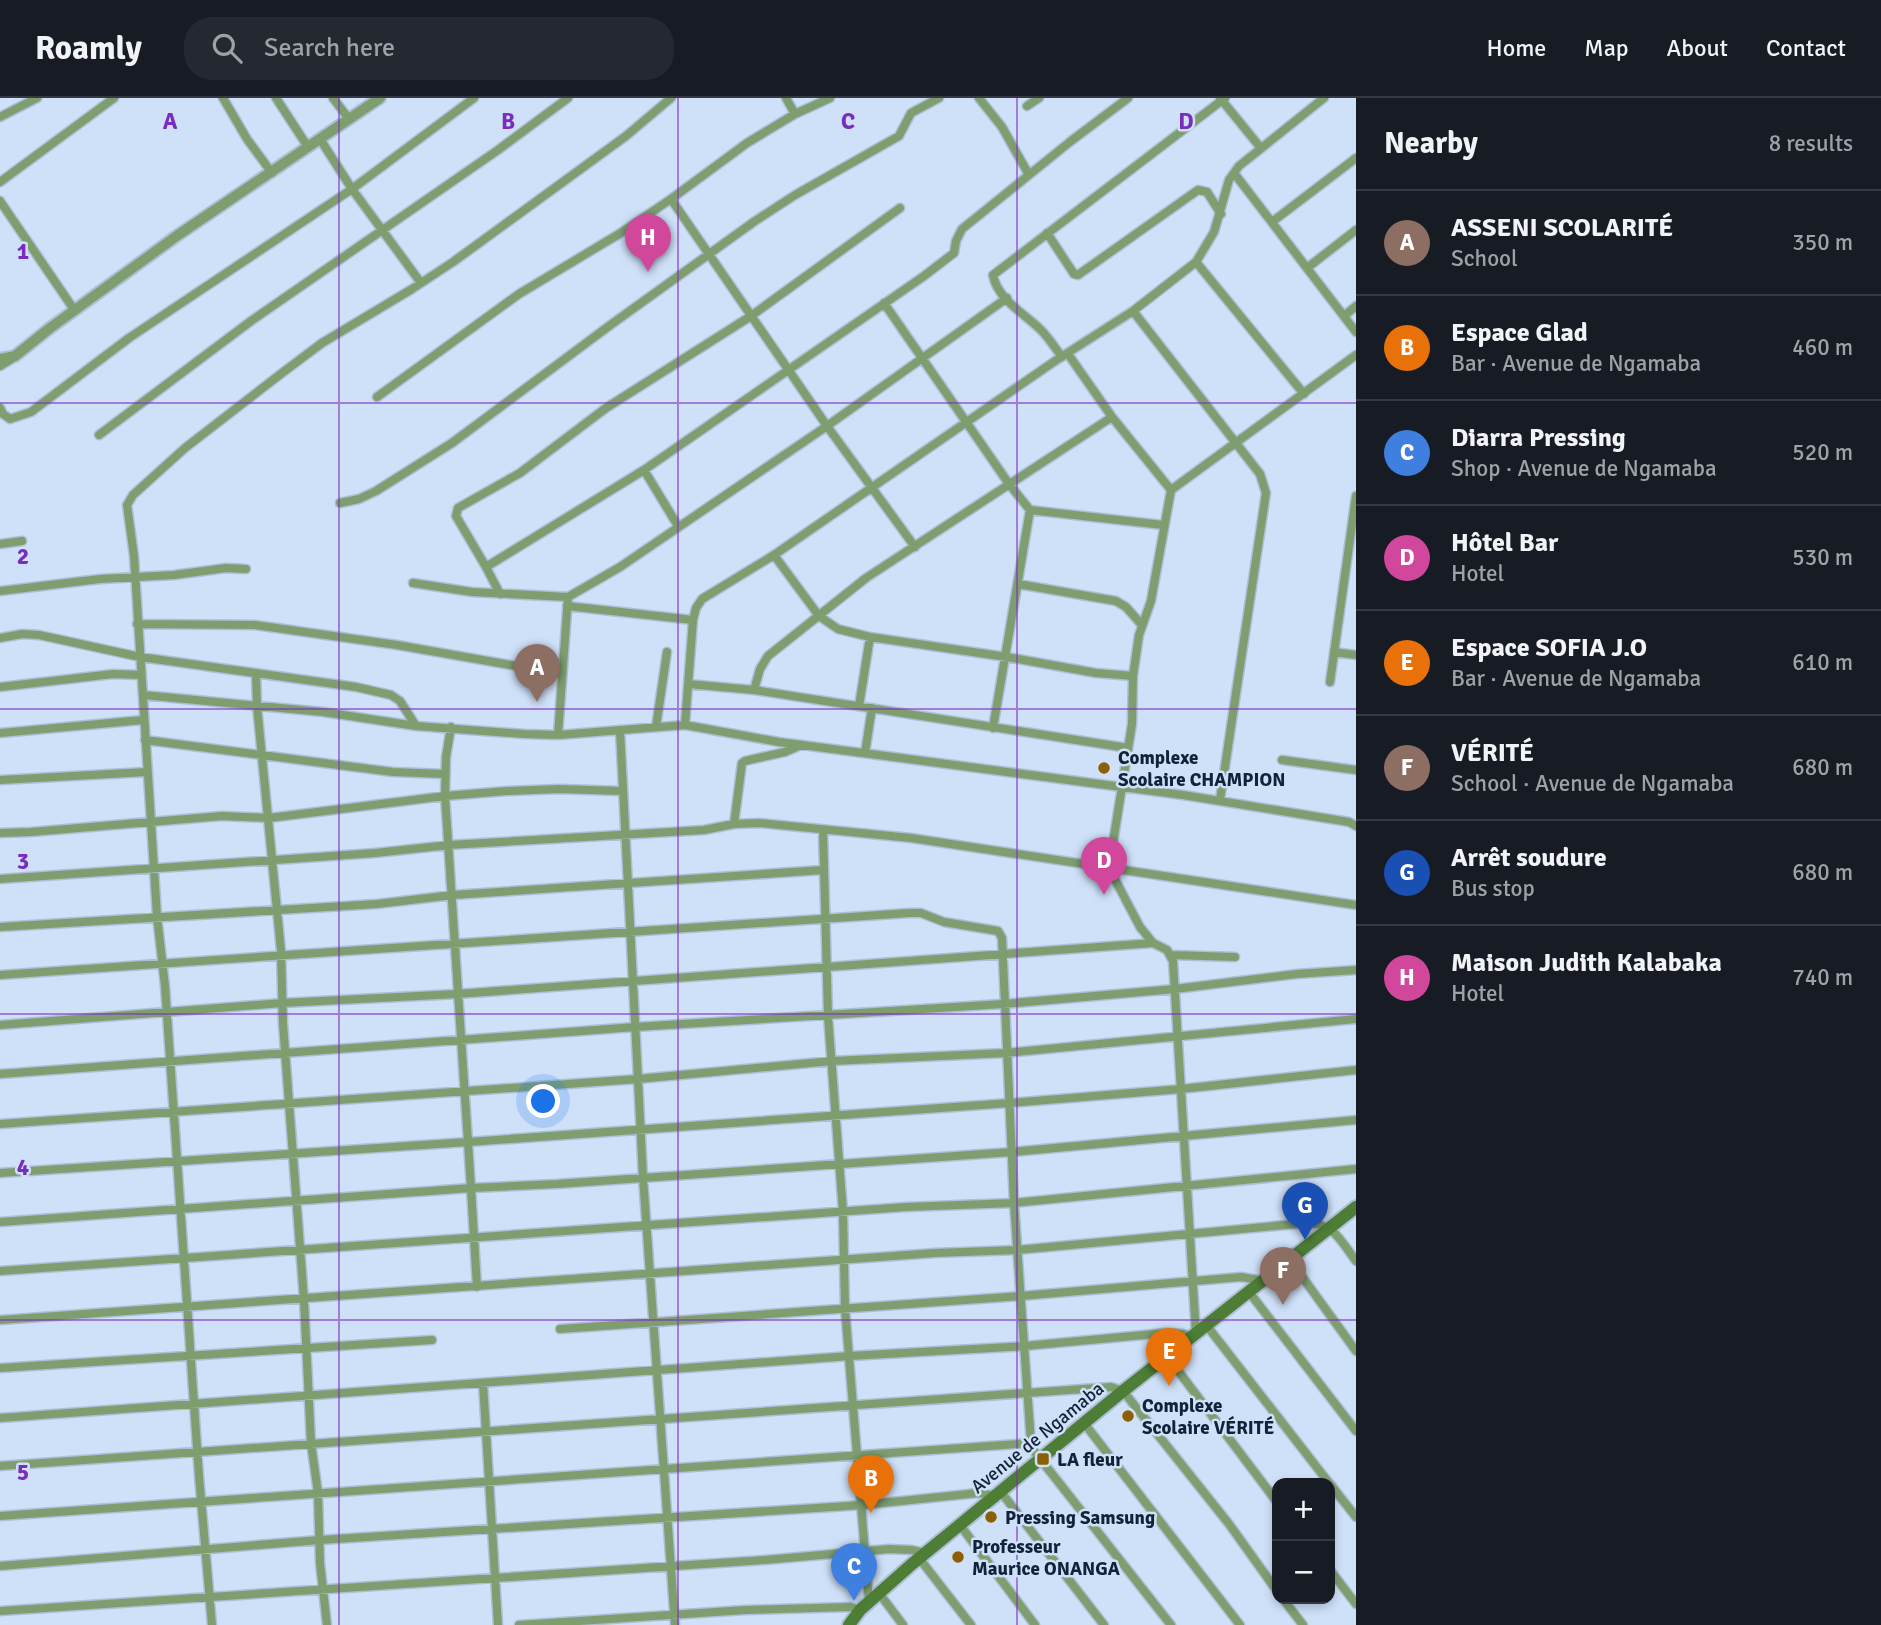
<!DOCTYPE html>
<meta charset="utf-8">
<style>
:root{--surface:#171b24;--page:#242831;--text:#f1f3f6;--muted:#9ea1a6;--line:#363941;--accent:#0f766e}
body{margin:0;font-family:Signika,sans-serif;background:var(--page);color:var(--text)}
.controls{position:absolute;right:21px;bottom:21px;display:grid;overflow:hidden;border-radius:14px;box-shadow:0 4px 10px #0003}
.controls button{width:63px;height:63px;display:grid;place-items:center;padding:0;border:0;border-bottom:2px solid var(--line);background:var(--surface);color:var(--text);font:35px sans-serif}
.you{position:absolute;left:544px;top:1004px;width:24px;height:24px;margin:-18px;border:5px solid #fff;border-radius:50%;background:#1a73e8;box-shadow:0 0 0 10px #1a73e833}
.badge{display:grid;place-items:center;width:46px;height:46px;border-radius:50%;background:var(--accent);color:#fff;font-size:23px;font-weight:700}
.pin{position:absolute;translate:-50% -58px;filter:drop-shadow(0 2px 4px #0008)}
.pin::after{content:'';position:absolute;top:37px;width:24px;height:21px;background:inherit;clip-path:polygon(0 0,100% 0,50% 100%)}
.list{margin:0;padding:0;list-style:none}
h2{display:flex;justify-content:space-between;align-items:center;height:91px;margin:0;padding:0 28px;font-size:30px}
h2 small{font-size:23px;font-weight:400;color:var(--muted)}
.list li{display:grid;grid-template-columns:46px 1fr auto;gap:21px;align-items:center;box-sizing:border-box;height:105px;padding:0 28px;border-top:2px solid var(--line)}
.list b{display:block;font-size:26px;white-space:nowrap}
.list p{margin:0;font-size:23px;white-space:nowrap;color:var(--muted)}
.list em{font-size:23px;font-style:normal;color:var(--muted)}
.icon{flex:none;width:38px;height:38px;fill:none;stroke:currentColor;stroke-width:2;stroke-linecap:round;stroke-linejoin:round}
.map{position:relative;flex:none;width:1356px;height:1527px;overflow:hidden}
header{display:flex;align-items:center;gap:42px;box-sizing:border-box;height:98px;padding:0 35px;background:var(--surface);border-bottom:2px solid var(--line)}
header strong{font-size:33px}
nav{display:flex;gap:38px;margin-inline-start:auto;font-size:24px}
.search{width:490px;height:63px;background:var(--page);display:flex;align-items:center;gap:18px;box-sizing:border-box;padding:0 24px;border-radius:28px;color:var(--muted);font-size:26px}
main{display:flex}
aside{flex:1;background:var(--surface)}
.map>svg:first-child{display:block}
</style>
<header>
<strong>Roamly</strong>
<div class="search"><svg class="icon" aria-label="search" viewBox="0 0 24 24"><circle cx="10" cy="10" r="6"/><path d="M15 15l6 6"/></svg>Search here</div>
<nav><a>Home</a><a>Map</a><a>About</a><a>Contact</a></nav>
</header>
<main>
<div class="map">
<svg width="1356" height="1527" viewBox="0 0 1356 1527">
<rect width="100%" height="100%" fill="#cfe1f9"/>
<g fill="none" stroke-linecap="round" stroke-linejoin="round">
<g stroke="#adbfd6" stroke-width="11">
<path id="minor" d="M223,0l24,41 25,34
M276,0l32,49
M333,0l16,21
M786,0l9,16
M979,0l23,29 27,48
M1220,0l40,49
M1027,8l12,-8
M0,19l37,-19
M320,41l32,50 69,94
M1234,75l122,159
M0,84l114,-84
M671,101l156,227 88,121
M0,103l75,110
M1272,124l84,-64
M1047,135l27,41 4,1 120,-85 9,2 14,22
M1196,164l108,132
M1307,170l49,-38
M884,205l125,181 21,26 133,15
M1133,213l127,163 6,19 -46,307
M1344,218l12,-10
M1068,256l44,63 59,73
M1062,259c-7,-9 -13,-19 -21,-27 -16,-16 -44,-31 -48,-55l232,-177
M0,268l13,-8
M377,299l142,-103 100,-60 52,-35 76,-56 48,-29 35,-16
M0,310l3,6 7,5 21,-7 98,-74 223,-149 122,-91
M99,337l152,-114 247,-171 70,-52
M644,372l34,56
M340,405l19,-4 17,-8 76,-48 157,-117 146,-105 40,-26 104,-59 12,-23 28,-15
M0,446l22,-3
M774,457l45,61 19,13 32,8 137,20 89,16 37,3
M486,469l-30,-51 2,-8 62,-35 86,-65 145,-92 149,-108
M413,485l59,9 96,5
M1018,486l98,17 10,6 16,18
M0,493l100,-12 74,-4 52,-7 20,1
M500,496l-14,-27 158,-97 280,-194 30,-23 2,-12 6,-12 109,-88 57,-43
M567,508l126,14
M137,526l118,1 142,20 165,29
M0,540l22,-4 17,1 101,22 216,30 35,8 9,6 16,25
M1334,554l22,3
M256,576l1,32 24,245 2,73 21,276 7,143 7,50 2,70 7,62
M1330,584l26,-186
M688,586l66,6 374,58
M0,589l113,-13 28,1
M754,592l6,-21 8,-13 98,-78 246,-161
M143,597l180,17 93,14 108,8 34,1 127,-10 94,17 404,53 166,27 7,4
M859,608l11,-69
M685,627l8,-105 3,-12 6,-9 72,-44 281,-194 78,-50 63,-49 18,-30 15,-52 10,-14 85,-68
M656,629l11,-75
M993,630l37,-218
M620,632l23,447 32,448
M0,635l143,-13
M558,637l10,-138 52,-30 207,-141 180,-128
M145,642l248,32 52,2
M865,655l7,-45
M1282,662l74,10
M0,682l147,-8
M734,726l8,-61 3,-2 40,-9 16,-7
M823,732l5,186 15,196 2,96 24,294
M0,735l31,-1 191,-16 47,2 176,-22 62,-5 52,-2 63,2
M0,781l375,-26 74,-8 255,-15 30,-6 25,-1 152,15 445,67
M0,829l377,-23 76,-9 370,-25
M1153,845l-13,-16 -31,-59 23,-144 1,-48 6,-41 12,-34 20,-111 185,-135
M1171,857l64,2
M0,877c303,-21 606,-43 909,-62h12l23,9 54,9 4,7 12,265 17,240 3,8 137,174
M0,927l282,-22 175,-9 696,-51 14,7 6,11 23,373
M0,976l635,-47 368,-23 172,-15 122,-15 59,-4
M0,1026l638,-45 194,-18 174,-8 350,-34
M0,1075l468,-31 -23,-346 1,-39 5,-30
M0,1124l471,-34 -3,-46 542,-39 171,-14 175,-19
M1290,1162l66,91
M0,1173l906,-64 108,-4 342,-34
M477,1189l-6,-99 86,-4 455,-32 344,-32
M1249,1194l107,139
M0,1222l935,-67 82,-3 289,-27c28,0 34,17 50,38
M1207,1228l122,157
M560,1231l461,-33 220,-19 23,4
M1167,1258l110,146
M0,1270l432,-28
M483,1285l15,242
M0,1320l850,-62 175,-10 140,-13 18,1 10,3
M1084,1325l156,202
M0,1368l1111,-79 12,4 106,133 48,67
M1330,1386l26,33
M1001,1394l103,133
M0,1418l1031,-73
M960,1427l75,100
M919,1460l52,67
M0,1468l320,-26 543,-35 115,-12 18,3
M1330,1472l26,34
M879,1495l24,32
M1283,1501l20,26
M0,1513l765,-51 124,-11 23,1 13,3
M212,1527l-13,-149 -34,-490 -8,-70 -23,-360 -7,-51 6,-10 52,-47 97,-75 40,-30 90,-54 41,-27 173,-126 45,-38
M519,1527l226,-15 105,-3 10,3"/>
</g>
<g stroke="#adbfd6" stroke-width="14">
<path id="tertiary" d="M0,261l15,-3 35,-28 128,-93 202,-137"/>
</g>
<g stroke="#adbfd6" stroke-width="16">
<path id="secondary" d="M849,1527l11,-15 52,-46 211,-173 233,-184"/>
</g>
<use href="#minor" stroke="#7e9e70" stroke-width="8"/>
<use href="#tertiary" stroke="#7e9e70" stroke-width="10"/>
<use href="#secondary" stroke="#4e7d36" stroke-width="12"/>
</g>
<path fill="none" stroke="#7b2cbf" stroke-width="2" stroke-opacity="0.55" d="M339,0v1527M678,0v1527M1017,0v1527M0,305h1356M0,611h1356M0,916h1356M0,1222h1356"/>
<g fill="#8c5f04" stroke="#cfe1f9" stroke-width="2.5">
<circle cx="1104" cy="670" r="7"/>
<circle cx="1128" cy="1318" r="7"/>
<rect x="1036" y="1354" width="14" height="14" rx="3.5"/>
<circle cx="991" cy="1419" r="7"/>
<circle cx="958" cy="1459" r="7"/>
</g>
<g text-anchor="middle" stroke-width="5" stroke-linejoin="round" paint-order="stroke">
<g font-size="19" font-weight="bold" fill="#122238" stroke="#cfe1f9" text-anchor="start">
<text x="1118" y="666">Complexe<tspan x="1118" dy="22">Scolaire CHAMPION</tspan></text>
<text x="1142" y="1314">Complexe<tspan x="1142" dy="22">Scolaire VÉRITÉ</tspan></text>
<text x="1057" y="1368">LA fleur</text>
<text x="1005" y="1426">Pressing Samsung</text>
<text x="972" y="1455">Professeur<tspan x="972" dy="22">Maurice ONANGA</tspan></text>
</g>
<g font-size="19" fill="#122238" stroke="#cfe1f9">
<text transform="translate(1037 1339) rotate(-39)" y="7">Avenue de Ngamaba</text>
</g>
</g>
<g font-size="23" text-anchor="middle" font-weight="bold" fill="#7b2cbf" stroke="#cfe1f9" stroke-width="5" stroke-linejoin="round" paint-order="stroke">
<text x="170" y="31">A</text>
<text x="508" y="31">B</text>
<text x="848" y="31">C</text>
<text x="1186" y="31">D</text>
<text x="23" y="161">1</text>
<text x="23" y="466">2</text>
<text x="23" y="771">3</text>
<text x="23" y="1077">4</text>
<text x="23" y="1382">5</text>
</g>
</svg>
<div class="controls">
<button>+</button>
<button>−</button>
</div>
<div class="you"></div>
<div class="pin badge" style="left:537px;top:604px;background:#8d6e63">A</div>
<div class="pin badge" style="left:871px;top:1415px;background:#e8710a">B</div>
<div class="pin badge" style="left:854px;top:1503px;background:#3f7fe0">C</div>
<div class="pin badge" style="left:1104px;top:797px;background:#d1479c">D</div>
<div class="pin badge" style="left:1169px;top:1288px;background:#e8710a">E</div>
<div class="pin badge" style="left:1283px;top:1207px;background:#8d6e63">F</div>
<div class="pin badge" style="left:1305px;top:1142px;background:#1a4fb4">G</div>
<div class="pin badge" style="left:648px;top:174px;background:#d1479c">H</div>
</div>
<aside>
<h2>Nearby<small>8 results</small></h2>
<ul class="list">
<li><span class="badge" style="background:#8d6e63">A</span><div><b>ASSENI SCOLARITÉ</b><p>School</p></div><em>350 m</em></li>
<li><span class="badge" style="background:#e8710a">B</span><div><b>Espace Glad</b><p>Bar · Avenue de Ngamaba</p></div><em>460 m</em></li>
<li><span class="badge" style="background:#3f7fe0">C</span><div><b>Diarra Pressing</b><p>Shop · Avenue de Ngamaba</p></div><em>520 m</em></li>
<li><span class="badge" style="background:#d1479c">D</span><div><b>Hôtel Bar</b><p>Hotel</p></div><em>530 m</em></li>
<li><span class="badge" style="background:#e8710a">E</span><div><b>Espace SOFIA J.O</b><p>Bar · Avenue de Ngamaba</p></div><em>610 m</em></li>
<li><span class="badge" style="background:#8d6e63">F</span><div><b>VÉRITÉ</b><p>School · Avenue de Ngamaba</p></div><em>680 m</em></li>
<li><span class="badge" style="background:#1a4fb4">G</span><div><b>Arrêt soudure</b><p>Bus stop</p></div><em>680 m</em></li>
<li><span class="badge" style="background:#d1479c">H</span><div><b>Maison Judith Kalabaka</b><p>Hotel</p></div><em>740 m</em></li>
</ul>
</aside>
</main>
